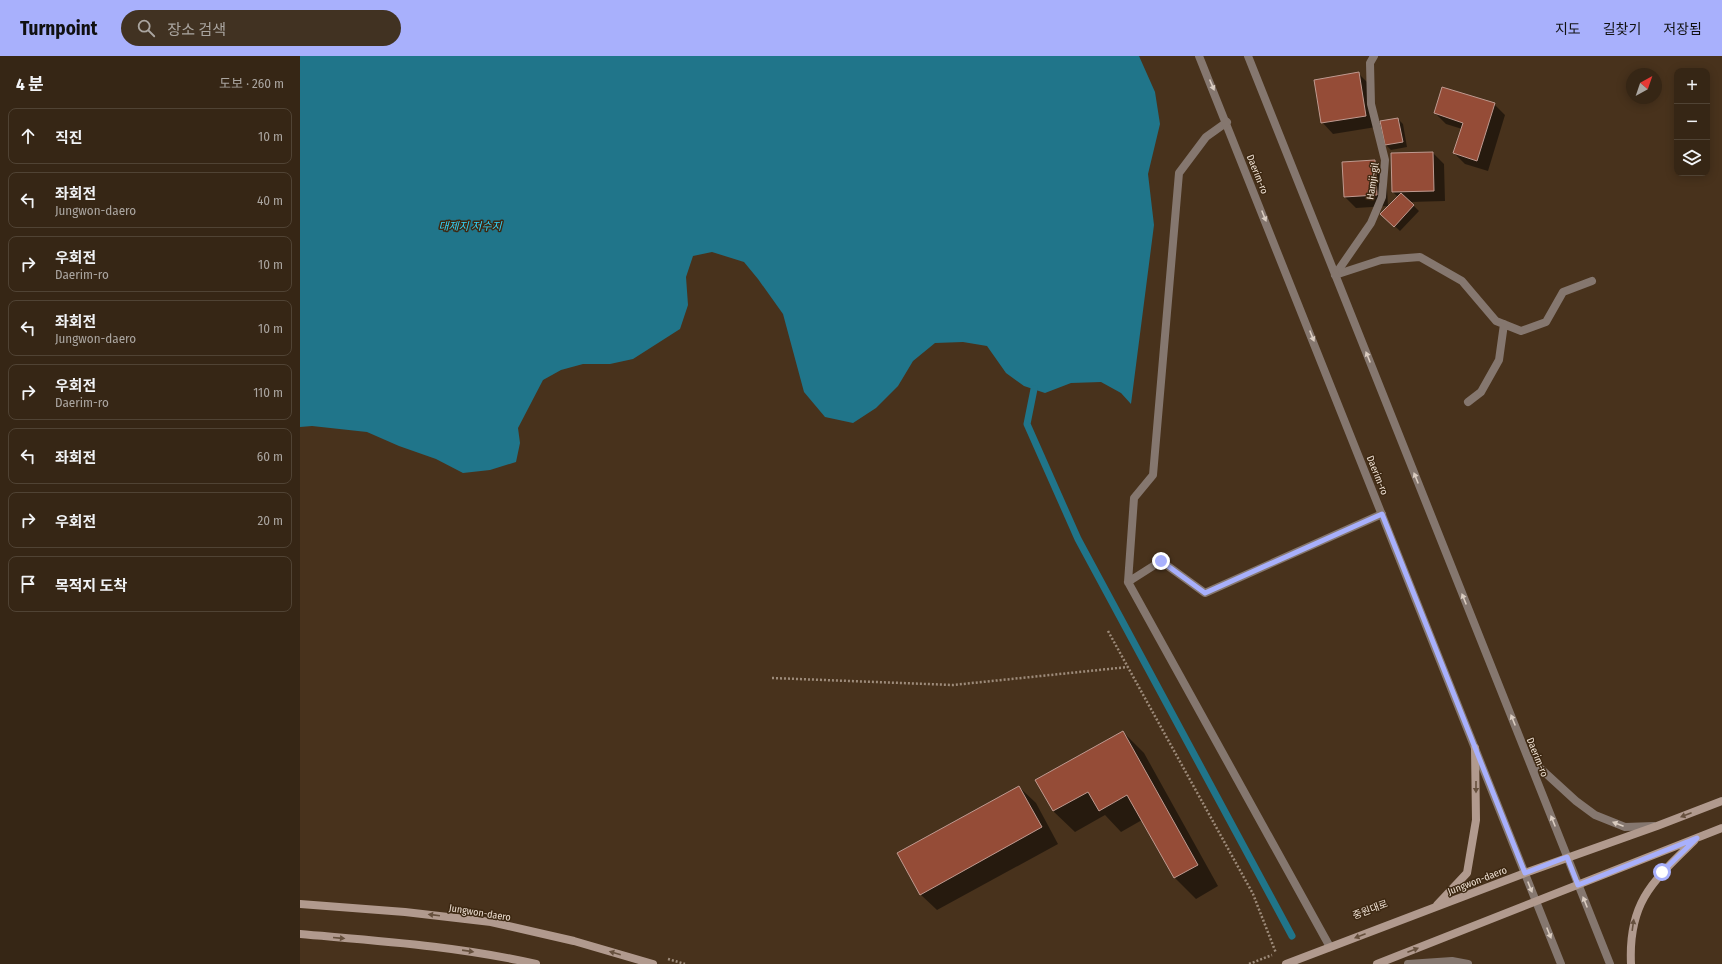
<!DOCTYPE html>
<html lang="ko">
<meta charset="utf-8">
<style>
:root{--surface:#362615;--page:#413222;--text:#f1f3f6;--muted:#aaa5a0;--line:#504334;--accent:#a8b0fc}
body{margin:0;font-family:"Fira Sans Condensed","Noto Sans KR",sans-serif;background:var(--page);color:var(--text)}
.controls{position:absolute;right:12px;top:12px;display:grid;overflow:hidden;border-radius:8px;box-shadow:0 2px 10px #0003}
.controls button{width:36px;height:36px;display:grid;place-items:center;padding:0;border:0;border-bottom:1px solid var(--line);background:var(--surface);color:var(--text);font:20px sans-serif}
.compass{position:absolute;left:1326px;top:12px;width:36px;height:36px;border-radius:50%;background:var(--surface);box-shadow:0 2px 10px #0003;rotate:40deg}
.stop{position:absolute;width:12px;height:12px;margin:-9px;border:3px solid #a8b0fc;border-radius:50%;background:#fff}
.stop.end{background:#a8b0fc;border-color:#fff;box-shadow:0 1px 4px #0008}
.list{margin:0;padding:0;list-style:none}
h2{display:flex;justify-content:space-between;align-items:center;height:52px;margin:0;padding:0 16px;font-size:17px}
h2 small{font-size:13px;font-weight:400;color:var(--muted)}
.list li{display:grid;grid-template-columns:26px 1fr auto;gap:12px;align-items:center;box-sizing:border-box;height:56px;margin:0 8px 8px;padding:0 8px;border:1px solid var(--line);border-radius:8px}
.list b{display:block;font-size:15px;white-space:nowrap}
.list p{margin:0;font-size:13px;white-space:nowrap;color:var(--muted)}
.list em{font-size:13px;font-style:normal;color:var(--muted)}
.icon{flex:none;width:22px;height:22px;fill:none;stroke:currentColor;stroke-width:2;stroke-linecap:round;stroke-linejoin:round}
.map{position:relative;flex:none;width:1422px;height:908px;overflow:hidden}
header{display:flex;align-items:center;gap:24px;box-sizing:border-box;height:56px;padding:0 20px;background:var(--accent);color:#111}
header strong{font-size:19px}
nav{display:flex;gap:22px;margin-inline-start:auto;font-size:14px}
.search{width:280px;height:36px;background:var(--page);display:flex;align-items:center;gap:10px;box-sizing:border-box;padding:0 14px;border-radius:22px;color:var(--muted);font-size:15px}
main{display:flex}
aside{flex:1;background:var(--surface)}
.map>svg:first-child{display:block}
</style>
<header>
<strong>Turnpoint</strong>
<div class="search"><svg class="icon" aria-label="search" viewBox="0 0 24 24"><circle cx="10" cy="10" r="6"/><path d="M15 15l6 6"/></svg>장소 검색</div>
<nav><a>지도</a><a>길찾기</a><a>저장됨</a></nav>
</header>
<main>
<aside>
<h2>4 분<small>도보 · 260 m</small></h2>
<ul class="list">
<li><svg class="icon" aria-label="ahead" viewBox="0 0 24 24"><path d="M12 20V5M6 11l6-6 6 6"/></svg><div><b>직진</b></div><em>10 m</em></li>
<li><svg class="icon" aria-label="left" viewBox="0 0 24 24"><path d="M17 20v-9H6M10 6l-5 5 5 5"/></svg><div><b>좌회전</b><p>Jungwon-daero</p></div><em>40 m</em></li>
<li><svg class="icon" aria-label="right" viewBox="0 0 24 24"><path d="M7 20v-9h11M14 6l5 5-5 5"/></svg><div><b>우회전</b><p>Daerim-ro</p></div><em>10 m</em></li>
<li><svg class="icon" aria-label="left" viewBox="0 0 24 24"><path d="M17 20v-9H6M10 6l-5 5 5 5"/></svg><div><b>좌회전</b><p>Jungwon-daero</p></div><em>10 m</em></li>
<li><svg class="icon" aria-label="right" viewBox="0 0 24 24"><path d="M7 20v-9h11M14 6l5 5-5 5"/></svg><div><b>우회전</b><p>Daerim-ro</p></div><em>110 m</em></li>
<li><svg class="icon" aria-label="left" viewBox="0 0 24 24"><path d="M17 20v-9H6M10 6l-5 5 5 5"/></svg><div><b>좌회전</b></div><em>60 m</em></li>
<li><svg class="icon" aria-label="right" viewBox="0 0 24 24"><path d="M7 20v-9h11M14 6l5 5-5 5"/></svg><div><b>우회전</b></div><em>20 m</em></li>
<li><svg class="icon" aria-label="arrive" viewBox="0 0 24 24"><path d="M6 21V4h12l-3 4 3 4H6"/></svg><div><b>목적지 도착</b></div></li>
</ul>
</aside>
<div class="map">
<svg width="1422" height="908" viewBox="0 0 1422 908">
<rect width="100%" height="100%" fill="#48321c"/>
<path fill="#20758a" d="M0,0h839l16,36 5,32 -12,50 6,51 -23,179 -10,-11 -20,-11 -30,1 -26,10 -21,-7 -18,-13 -19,-27 -24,-4 -28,1 -22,18 -15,25 -22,22 -23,15 -28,-6 -21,-25 -21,-78 -25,-35 -14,-17 -32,-10 -19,4 -7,21 2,28 -8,24 -47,30 -23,5h-27l-22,6 -18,10 -25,48 2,15 -4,19 -26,8 -27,3 -27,-14 -37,-13 -32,-14 -55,-6 -12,1z"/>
<path fill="#0007" d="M1058,17l11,11 7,43 -43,7 -11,-12z
M1194,48l11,11 -17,56 -23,-7 -11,-11 8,-24 -16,-5 -11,-11z
M1098,63l5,5 4,23 -16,3 -5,-5z
M1133,97l11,11 1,37 -35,1 9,9 -19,20 -18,-17 16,-17 -5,-5z
M1075,105l11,11 2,34 -32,2 -11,-11z
M823,676l21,21 74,133 -22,13 -22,-22 -32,-57 -21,12 -16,-17 -30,17 -22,-21z
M719,731l17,16 22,41 -121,66 -17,-16z"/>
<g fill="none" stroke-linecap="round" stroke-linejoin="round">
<path stroke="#20758a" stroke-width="7" d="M734,333l-7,35 51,115 214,397"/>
</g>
<path fill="#954c37" stroke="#bf9a90" d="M1059,16l7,44 -45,7 -7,-43z
M1142,31l53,16 -18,58 -24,-8 10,-30 -29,-10z
M1098,62l5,24 -18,3 -5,-24z
M1133,96l1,39 -42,1 -1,-39z
M1075,104l2,35 -33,2 -2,-35z
M1101,137l13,12 -20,22 -14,-13z
M823,675l75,134 -24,13 -47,-83 -28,16 -11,-19 -35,19 -18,-31z
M719,730l23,41 -122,68 -23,-42z"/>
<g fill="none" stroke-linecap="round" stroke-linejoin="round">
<path stroke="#9d8b7a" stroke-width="2.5" stroke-dasharray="2 2" stroke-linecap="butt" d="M808,575l145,263 23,59
M472,622l181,7 175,-18
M368,903l17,5
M949,908l23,-9"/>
<path stroke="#85776f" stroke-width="8" d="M1035,219l46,-15 39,-3 42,24 34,40 25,10 25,-9 17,-30 29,-11
M1168,346l13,-10 18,-32 5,-36
M828,526l6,-84 19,-23 26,-302 27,-36 21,-15
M1030,891l-202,-365 33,-21 44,32 177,-79"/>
<path stroke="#85776f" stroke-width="8" d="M1035,219l36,-52 11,-26 3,-37 -14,-56 -1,-41 4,-7"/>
<path stroke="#85776f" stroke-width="8" d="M899,0l362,908
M948,0l362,908
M1229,702l47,43 19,14 30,12 29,-1
M1108,908l44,-3 16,3"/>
<path stroke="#b19a8e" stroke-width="8" d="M0,848l105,8 86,10 83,19 79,23
M1137,849l30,-32 9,-53 -1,-72
M0,878c79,7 158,12 236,30
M986,908l239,-91 132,-47 65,-25
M1077,908l345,-136
M1331,908c-3,-62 22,-83 63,-123"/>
</g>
<defs><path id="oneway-solid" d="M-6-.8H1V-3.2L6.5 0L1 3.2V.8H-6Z"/></defs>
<g fill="#daccc0">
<use href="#oneway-solid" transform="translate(912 29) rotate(67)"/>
<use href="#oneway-solid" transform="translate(964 160) rotate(68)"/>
<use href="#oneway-solid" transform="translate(1012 280) rotate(68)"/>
<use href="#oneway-solid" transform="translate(1068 301) rotate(-112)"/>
<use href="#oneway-solid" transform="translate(1116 422) rotate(-112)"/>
<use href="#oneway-solid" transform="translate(1164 543) rotate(-112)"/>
<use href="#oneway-solid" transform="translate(1213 664) rotate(-112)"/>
<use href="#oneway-solid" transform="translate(1253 765) rotate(-112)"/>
<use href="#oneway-solid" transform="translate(1318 768) rotate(-159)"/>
<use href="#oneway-solid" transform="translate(1230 831) rotate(68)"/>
<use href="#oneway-solid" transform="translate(1285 846) rotate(-112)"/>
<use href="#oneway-solid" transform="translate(1249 877) rotate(68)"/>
</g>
<g fill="#66503d">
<use href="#oneway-solid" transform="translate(1176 731) rotate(90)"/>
<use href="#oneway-solid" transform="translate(1386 759) rotate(159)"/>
<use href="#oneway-solid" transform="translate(134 859) rotate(-173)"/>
<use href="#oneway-solid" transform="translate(1333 869) rotate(-82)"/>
<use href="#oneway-solid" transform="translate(1060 880) rotate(159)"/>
<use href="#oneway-solid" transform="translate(39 882) rotate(5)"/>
<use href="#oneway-solid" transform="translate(1113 894) rotate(-21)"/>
<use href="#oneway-solid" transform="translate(168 895) rotate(8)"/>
<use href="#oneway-solid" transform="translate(315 897) rotate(-164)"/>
</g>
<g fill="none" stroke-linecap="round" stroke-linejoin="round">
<path stroke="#a8b0fc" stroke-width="5" d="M861,505l44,32 177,-79 143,359 42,-16 11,28 119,-47 -35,34"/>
</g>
<g text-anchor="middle" stroke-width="3" stroke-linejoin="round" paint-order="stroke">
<g font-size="10" fill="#efe1d4" stroke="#3d2812">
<text transform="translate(958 118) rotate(68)" y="4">Daerim-ro</text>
<text transform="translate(1072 125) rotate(-82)" y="4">Hamji-gil</text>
<text transform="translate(1078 419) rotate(68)" y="4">Daerim-ro</text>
<text transform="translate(1238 701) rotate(68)" y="4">Daerim-ro</text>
<text transform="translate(1177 824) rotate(-21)" y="4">Jungwon-daero</text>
<text transform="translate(1070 853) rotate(-21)" y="4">중원대로</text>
<text transform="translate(180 856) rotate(9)" y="4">Jungwon-daero</text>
</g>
<g font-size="11" font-style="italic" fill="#33d3f8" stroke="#3d2812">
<text x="170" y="174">대제지 저수지</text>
</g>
</g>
</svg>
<div class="controls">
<button>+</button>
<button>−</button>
<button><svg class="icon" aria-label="layers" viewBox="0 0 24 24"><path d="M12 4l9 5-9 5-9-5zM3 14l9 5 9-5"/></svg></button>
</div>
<svg class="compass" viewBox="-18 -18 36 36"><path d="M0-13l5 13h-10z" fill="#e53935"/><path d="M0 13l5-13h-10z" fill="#aaa5a0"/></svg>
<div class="stop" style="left:1362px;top:816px"></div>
<div class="stop end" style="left:861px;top:505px"></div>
</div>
</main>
